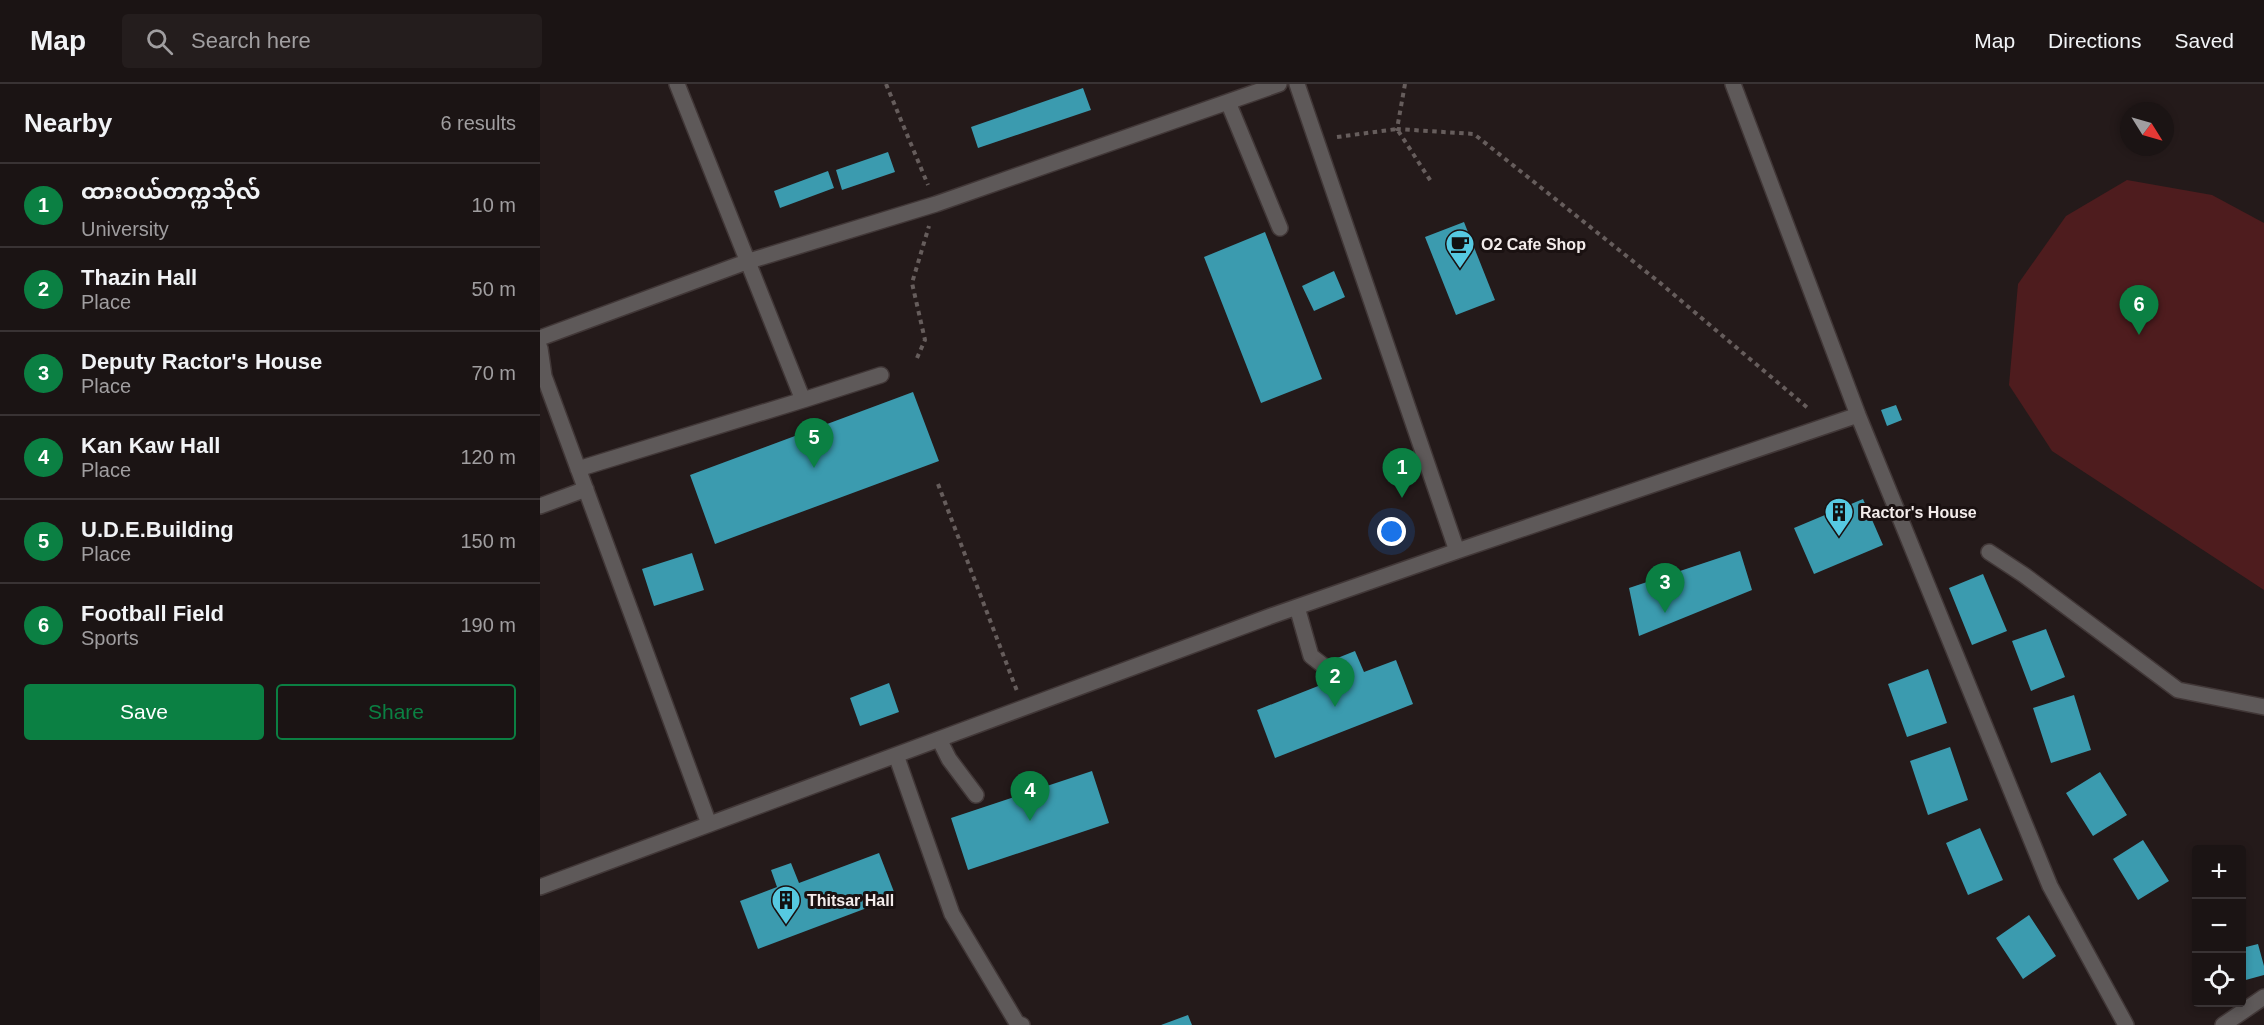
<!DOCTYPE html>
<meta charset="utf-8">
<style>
:root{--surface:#1b1414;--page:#241d1d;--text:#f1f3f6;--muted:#a09ea0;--line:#393334;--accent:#0b8043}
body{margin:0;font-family:Arial,"Noto Sans Myanmar",sans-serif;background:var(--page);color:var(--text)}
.controls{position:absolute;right:18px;bottom:18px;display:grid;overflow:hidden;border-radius:6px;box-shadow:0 3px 9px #0003}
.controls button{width:54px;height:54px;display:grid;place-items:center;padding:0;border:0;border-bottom:2px solid var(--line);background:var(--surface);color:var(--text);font:30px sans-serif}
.compass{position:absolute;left:1580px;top:18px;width:54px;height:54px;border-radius:50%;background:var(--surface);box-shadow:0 3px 9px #0003;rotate:127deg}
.you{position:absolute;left:852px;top:448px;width:21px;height:21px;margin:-15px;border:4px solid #fff;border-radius:50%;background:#1a73e8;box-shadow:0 0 0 9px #1a73e833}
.badge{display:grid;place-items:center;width:39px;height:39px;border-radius:50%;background:var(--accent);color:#fff;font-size:20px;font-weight:700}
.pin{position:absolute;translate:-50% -50px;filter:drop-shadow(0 2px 3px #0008)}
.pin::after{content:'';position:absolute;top:32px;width:21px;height:18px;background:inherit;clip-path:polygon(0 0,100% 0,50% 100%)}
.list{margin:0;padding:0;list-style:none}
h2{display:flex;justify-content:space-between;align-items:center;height:78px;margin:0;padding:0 24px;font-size:26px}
h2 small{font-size:20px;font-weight:400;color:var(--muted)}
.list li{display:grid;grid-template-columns:39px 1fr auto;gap:18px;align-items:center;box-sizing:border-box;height:84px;padding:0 24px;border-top:2px solid var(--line)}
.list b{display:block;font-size:22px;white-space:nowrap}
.list p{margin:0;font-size:20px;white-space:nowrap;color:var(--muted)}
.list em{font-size:20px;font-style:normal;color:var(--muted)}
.actions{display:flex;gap:12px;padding:18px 24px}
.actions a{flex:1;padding:14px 0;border:2px solid var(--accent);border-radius:6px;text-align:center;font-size:21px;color:var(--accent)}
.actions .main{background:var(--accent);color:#fff}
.icon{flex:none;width:33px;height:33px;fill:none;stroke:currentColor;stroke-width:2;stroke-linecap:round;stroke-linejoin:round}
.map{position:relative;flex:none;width:1724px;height:941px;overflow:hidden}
header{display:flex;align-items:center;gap:36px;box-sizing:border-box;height:84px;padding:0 30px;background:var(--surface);border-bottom:2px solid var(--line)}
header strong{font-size:28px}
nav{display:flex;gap:33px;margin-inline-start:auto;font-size:21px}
.search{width:420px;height:54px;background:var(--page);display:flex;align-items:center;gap:15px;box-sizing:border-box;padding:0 21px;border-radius:6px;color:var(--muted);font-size:22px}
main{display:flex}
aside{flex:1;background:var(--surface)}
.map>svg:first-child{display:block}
</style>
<header>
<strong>Map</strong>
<div class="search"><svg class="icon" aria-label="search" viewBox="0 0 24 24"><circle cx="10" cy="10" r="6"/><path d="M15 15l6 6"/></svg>Search here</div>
<nav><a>Map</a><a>Directions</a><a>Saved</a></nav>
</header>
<main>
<aside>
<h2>Nearby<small>6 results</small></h2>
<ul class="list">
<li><span class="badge">1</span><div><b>ထားဝယ်တက္ကသိုလ်</b><p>University</p></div><em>10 m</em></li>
<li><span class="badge">2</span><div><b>Thazin Hall</b><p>Place</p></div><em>50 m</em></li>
<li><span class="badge">3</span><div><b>Deputy Ractor's House</b><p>Place</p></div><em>70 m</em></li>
<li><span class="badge">4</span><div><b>Kan Kaw Hall</b><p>Place</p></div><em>120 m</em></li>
<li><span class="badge">5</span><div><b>U.D.E.Building</b><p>Place</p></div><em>150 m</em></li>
<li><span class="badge">6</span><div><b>Football Field</b><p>Sports</p></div><em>190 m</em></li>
</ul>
<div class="actions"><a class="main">Save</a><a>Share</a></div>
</aside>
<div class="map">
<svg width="1724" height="941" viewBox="0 0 1724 941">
<rect width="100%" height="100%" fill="#241a1a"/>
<path fill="#4e1c1e" d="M1587,96l85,15 52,28v367l-212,-139 -43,-66 9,-101 48,-68z"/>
<path fill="#3b9baf" d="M543,4l8,22 -113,38 -7,-21z
M348,68l7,20 -53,18 -6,-20z
M288,87l6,17 -54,20 -6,-17z
M924,138l31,78 -39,15 -31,-78z
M725,148l57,147 -61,24 -57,-146z
M794,187l11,26 -31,14 -12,-25z
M373,308l26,69 -224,83 -25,-69z
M1356,321l6,15 -15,6 -6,-16z
M1323,415l20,46 -69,29 -20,-46z
M1200,467l12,39 -113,46 -10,-48z
M152,469l12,37 -50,16 -12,-37z
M1443,490l24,57 -35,14 -23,-57z
M1506,545l19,48 -34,14 -19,-50z
M815,567l9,21 32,-12 17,44 -138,54 -18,-48 84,-33 -6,-18z
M1388,585l19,54 -40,14 -19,-53z
M349,599l10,29 -39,14 -10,-28z
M1534,611l17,55 -40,13 -18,-55z
M1410,663l18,53 -40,15 -18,-54z
M552,687l17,52 -141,47 -17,-52z
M1560,688l27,43 -34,21 -27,-43z
M1440,744l23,52 -35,15 -22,-52z
M1603,756l26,41 -31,19 -25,-41z
M339,769l17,44 -138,52 -18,-48 37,-14 -6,-17 20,-7 8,20z
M1489,831l27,41 -33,23 -27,-41z
M1718,860l6,22v9l-22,6v-33z
M648,931l4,10h-31z"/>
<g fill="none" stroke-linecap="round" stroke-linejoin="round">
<g stroke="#413737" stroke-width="18">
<path id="minor" d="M757,0l160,467
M1193,0l125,331 192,471 76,139
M688,18l52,126
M0,254l206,-76 190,-58 343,-120
M0,264l4,28 165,448
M263,316l78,-25
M38,385l225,-69 -126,-316
M0,422l46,-17
M1449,468l35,23 154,115 86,17
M757,523l14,49 18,14
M399,655l10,20 27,36
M356,671l56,159 65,109 5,2
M0,803l731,-271 186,-65 401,-136
M1683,941l41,-28"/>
</g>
<path stroke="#665d5c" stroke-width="4" stroke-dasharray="4.5 4.5" stroke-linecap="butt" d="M346,0l42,101
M865,0l-8,45 77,5 185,148 150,127
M797,53l60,-8 35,54
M377,274l8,-18 -13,-57 17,-57
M398,400l79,207"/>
<use href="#minor" stroke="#5e5959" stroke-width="15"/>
</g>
<defs>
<g id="cafe-pin" transform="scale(1.5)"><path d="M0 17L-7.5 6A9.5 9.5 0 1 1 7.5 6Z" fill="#56c9e1" stroke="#1a1111"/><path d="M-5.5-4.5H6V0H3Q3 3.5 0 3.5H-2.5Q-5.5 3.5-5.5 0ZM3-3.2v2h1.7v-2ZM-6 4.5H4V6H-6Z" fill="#111"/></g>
<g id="building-pin" transform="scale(1.5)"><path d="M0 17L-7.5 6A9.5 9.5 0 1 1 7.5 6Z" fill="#56c9e1" stroke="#1a1111"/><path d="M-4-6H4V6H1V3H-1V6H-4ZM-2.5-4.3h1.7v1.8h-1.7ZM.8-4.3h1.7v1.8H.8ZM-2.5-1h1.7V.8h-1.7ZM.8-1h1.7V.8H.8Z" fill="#111"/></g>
</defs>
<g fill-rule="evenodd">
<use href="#cafe-pin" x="920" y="160"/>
<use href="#building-pin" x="1299" y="428"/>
<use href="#building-pin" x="246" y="816"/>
</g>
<g text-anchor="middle" stroke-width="6" stroke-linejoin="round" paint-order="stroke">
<g font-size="16" font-weight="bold" fill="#f3eceb" stroke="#1a1111" text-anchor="start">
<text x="941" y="166">O2 Cafe Shop</text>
<text x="1320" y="434">Ractor's House</text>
<text x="267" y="822">Thitsar Hall</text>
</g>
</g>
</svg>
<div class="controls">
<button>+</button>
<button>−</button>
<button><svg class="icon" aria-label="locate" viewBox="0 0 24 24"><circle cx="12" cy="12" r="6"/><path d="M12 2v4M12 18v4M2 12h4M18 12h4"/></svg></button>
</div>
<svg class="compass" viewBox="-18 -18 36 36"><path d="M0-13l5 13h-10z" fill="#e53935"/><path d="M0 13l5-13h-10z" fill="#a09ea0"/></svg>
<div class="you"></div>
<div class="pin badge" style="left:862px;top:414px">1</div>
<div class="pin badge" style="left:795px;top:623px">2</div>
<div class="pin badge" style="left:1125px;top:529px">3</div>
<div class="pin badge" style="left:490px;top:737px">4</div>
<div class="pin badge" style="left:274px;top:384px">5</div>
<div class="pin badge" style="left:1599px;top:251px">6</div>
</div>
</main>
